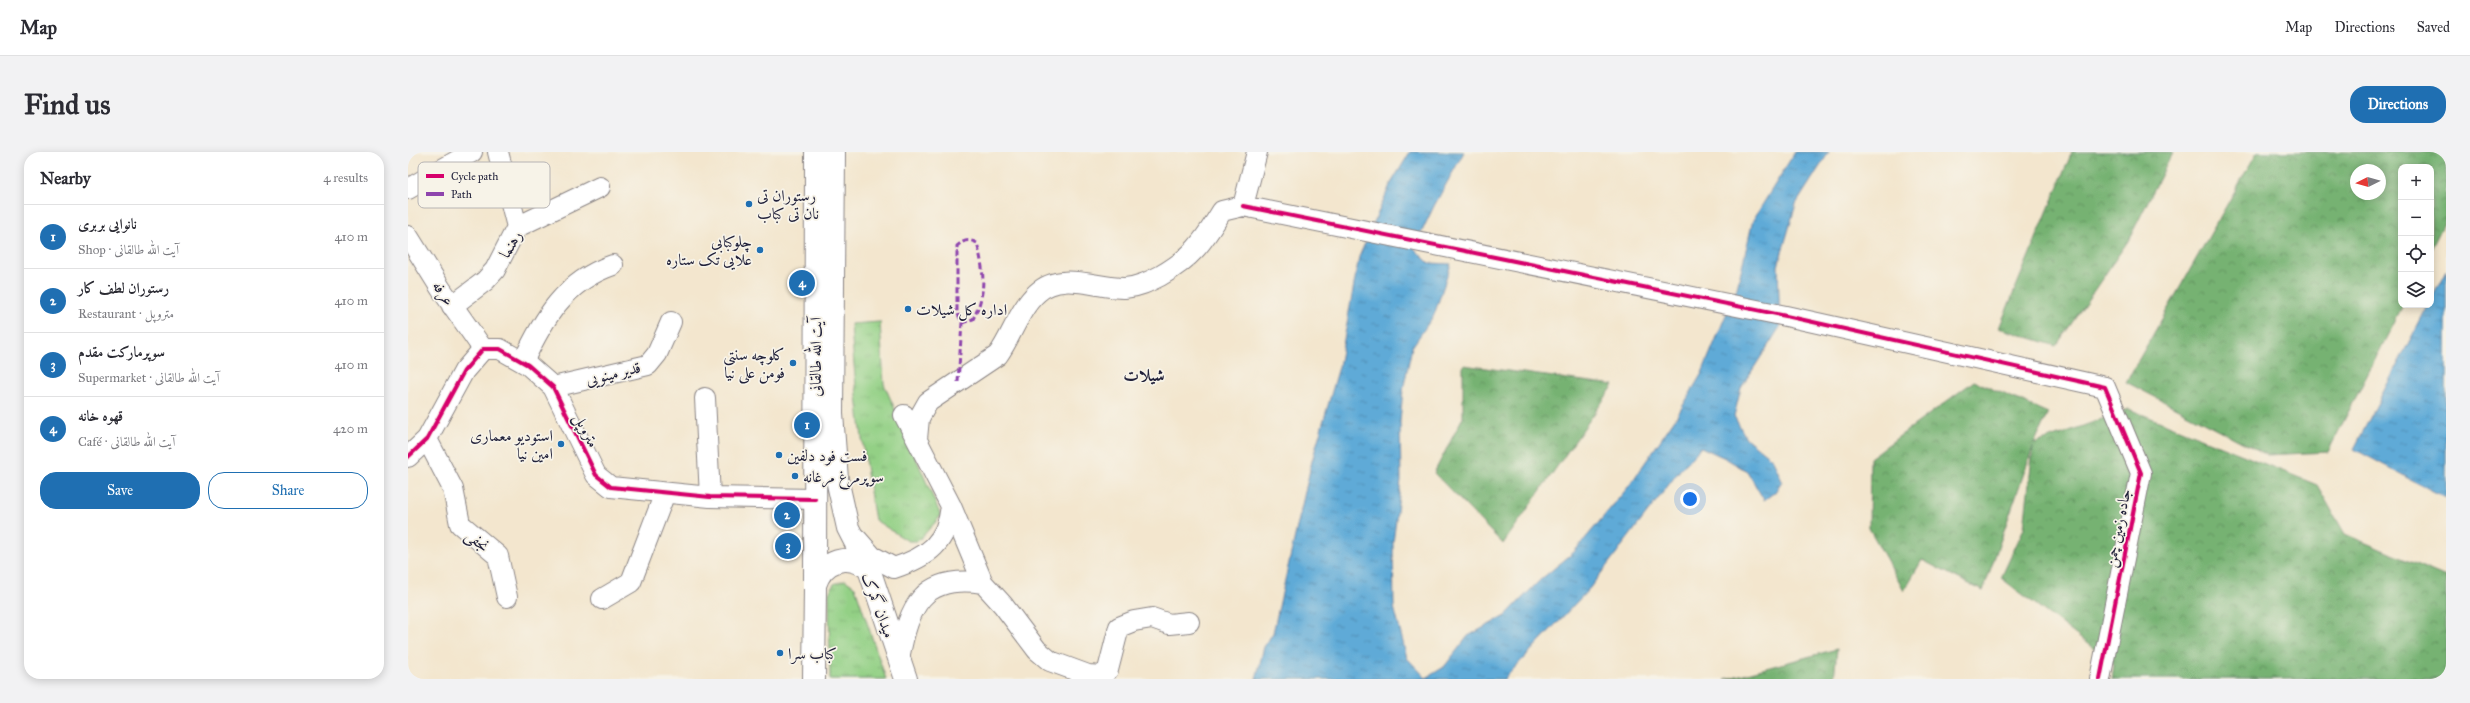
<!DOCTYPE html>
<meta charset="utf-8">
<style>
:root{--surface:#fff;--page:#f2f2f3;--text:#2b2b33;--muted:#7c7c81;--line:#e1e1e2;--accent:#1f6fb2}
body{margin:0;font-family:"IM FELL Great Primer",Amiri,serif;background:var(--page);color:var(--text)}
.controls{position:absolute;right:12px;top:12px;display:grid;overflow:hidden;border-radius:8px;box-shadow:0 2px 10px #0003}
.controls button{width:36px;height:36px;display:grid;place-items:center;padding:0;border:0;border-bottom:1px solid var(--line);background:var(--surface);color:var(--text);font:20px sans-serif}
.compass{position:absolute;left:1942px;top:12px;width:36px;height:36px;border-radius:50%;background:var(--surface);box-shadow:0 2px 10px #0003;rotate:265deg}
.you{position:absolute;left:1282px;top:347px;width:14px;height:14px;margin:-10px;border:3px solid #fff;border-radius:50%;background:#1a73e8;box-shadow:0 0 0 6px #1a73e833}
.badge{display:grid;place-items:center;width:26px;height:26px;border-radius:50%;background:var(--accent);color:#fff;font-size:13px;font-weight:700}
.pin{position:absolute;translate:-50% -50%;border:2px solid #fff;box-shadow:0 1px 4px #0006}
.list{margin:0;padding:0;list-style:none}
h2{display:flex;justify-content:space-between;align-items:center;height:52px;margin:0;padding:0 16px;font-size:17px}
h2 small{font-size:13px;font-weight:400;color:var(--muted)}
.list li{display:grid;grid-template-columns:26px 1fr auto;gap:12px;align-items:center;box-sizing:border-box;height:64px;padding:0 16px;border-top:1px solid var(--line)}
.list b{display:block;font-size:15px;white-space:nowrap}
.list p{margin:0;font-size:13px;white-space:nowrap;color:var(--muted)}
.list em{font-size:13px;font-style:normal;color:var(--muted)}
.actions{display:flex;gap:8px;padding:12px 16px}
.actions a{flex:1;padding:9px 0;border:1px solid var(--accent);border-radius:16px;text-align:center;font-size:14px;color:var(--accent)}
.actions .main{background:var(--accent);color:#fff}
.icon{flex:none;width:22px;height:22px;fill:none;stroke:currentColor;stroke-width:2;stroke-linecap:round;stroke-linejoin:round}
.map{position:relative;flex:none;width:2038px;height:527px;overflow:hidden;border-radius:16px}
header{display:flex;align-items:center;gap:24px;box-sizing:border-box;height:56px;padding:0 20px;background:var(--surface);border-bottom:1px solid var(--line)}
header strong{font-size:19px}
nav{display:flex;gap:22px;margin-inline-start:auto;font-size:14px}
.intro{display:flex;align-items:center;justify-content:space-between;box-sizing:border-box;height:96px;padding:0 24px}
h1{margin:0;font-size:28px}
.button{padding:10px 18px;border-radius:16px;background:var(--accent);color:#fff;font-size:14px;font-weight:700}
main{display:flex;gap:24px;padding:0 24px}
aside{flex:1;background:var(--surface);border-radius:16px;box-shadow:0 2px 10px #0003}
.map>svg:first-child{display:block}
</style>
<header>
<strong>Map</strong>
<nav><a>Map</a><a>Directions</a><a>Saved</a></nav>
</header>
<div class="intro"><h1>Find us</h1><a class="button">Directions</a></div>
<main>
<aside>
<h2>Nearby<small>4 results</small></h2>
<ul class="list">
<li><span class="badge">1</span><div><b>نانوایی بربری</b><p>Shop · آیت الله طالقانی</p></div><em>410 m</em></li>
<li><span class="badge">2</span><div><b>رستوران لطف کار</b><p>Restaurant · متروپل</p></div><em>410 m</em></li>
<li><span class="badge">3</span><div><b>سوپرمارکت مقدم</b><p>Supermarket · آیت الله طالقانی</p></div><em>410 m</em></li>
<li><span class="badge">4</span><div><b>قهوه خانه</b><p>Café · آیت الله طالقانی</p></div><em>420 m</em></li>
</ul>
<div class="actions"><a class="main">Save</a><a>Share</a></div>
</aside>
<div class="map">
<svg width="2038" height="527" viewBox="0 0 2038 527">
<defs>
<pattern id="grass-tufts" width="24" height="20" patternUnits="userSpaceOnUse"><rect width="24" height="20" fill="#93d085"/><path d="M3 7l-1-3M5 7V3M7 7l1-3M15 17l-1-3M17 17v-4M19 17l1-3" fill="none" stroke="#7eb274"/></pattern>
<pattern id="forest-crowns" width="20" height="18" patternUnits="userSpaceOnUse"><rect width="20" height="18" fill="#76b272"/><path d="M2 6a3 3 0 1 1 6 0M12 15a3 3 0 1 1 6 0" fill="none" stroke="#60905f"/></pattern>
<pattern id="water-ripples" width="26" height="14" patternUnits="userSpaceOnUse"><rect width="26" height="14" fill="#5faad7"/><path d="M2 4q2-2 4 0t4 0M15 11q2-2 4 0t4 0" fill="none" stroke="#4e8ab0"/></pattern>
</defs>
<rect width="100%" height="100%" fill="#f7f3e8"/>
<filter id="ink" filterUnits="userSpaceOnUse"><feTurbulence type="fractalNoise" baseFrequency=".025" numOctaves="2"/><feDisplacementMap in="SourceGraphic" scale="8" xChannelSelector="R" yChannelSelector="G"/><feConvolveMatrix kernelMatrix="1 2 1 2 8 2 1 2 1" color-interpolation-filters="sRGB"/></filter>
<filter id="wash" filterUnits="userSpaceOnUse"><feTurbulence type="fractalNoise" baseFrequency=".012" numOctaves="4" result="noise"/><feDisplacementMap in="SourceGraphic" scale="16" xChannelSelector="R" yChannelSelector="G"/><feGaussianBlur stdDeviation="0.9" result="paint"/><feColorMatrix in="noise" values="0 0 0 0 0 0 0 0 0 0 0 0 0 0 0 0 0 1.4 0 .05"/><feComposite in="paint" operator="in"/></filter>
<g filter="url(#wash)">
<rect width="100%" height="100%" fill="#f3e6ce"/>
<path fill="url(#grass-tufts)" stroke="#5a7960" d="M472,170l4,62 57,132 -23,25h-10l-33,-21c-12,-65 -20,-130 -24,-196z
M437,428l10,7 31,92h-56l-1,-86 5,-9z"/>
<path fill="url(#forest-crowns)" stroke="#4c6a56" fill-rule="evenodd" d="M1664,0h101l-45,89 -72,105 -57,-18z
M1849,0h189v67l-15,30v-82h-30l2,138 -75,147 -61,3 -141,-73zM1948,18h24v24h-24z
M1055,213l151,20 -111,159 -69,-71 29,-56z
M1566,229l74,32 -14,31 95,-35 188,76 28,49 101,43v102h-334l2,-15 -113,-86 23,-50 9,-81 -50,144 -61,-31 -18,31 -35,-63 1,-70z
M1429,497l-3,30h-109z"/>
<path fill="url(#water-ripples)" stroke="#406689" d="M1002,0h54l-30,54 -20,42 15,15 22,1 -17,51 -22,32 -9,43 -3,31 1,59 -8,63 1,64 13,51 19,20 18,-11 24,-31 37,-20 35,-36 34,-28 55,-66 48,-70 25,-43 35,-85 16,-68 42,-68h34l-33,52 -18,62 2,61 -39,61 -7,28 12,22 27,22 9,21 -7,11 -11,8 -17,-29 -22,-13 -24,-11 -21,23 -91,119 -85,90h-248l8,-32 9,-14 39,-172 27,-94 20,-110 31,-72z
M2038,119v227l-92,-49 74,-144h3v-5z"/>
</g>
<g filter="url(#ink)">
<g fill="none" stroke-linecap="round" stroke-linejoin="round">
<g stroke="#8a8484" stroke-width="22">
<path id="minor" d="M90,0l19,75
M0,37l64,-37
M835,54l543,110 319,71 36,86 -41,206
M0,84l33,53 42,60
M44,154l33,-25 10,-11 22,-43 83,-40
M115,210c20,-43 42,-81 90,-97
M145,235l95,-22 9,-11 14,-32
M297,246l5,99
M496,263l47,91 32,77 20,22 34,45 13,11 38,14 14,1 6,-6 11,-43 15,-6 18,-3 17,6 20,-2
M19,287l26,50 7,35 38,32 9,41
M509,287l2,-21 9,-16 70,-47c14,-19 21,-46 39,-62 24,-23 61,-4 88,-5 13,-1 23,-6 35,-12 32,-18 43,-34 62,-65l21,-5 14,-54
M0,305l19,-18 37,-68 19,-22h17l28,16 25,22 43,88 15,12 99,10 105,2
M449,387l15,17 22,12c34,-11 53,-25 57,-62
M194,447l29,-17 34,-89
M491,507c10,-53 23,-85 84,-76"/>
</g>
<g stroke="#8a8484" stroke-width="24">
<path id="major" d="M426,0l-2,262 5,65 11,49 21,41 37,110
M407,433l1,-433
M406,527l1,-94c8,-25 33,-33 54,-16"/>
</g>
<use href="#minor" stroke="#fff" stroke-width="20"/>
<use href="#major" stroke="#fff" stroke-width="22"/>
<path stroke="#8e44ad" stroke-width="3" stroke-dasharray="6 3" stroke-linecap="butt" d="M550,230l4,-59 -5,-11v-66c7,-6 12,-7 20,-3 7,27 10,50 -4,76l-11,4"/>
<g stroke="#f7f3e8" stroke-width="6">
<path id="cycleway" d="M835,54l543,110 319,71 36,86 -41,206
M0,305l19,-18 37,-68 19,-22h17l28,16 25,22 43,88 15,12 99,10 105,2"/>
</g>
<use href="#cycleway" stroke="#d6006c" stroke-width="4"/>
</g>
</g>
<g fill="#1f6fb2" stroke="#f7f3e8" stroke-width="1.5">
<circle cx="341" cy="52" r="4"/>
<circle cx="352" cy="98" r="4"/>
<circle cx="500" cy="157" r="4"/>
<circle cx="385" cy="211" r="4"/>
<circle cx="153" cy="292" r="4"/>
<circle cx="371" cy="303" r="4"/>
<circle cx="387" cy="324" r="4"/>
<circle cx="372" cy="501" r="4"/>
</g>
<g text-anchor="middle" stroke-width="3.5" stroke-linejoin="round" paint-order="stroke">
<g font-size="16" fill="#22223b" stroke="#f7f3e8" text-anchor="start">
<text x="349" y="49">رستوران تی<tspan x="349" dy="18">نان تی کباب</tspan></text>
<text x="344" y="95" text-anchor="end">چلوکبابی<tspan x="344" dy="18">علایی تک ستاره</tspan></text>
<text x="508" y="163">اداره کل شیلات</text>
<text x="377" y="208" text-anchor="end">کلوچه سنتی<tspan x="377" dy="18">فومن علی نیا</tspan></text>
<text x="145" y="289" text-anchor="end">استودیو معماری<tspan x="145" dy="18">امین نیا</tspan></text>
<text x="379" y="309">فست فود دلفین</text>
<text x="395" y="330">سوپرمرغ مرغانه</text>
<text x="380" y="507">کباب سرا</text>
</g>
<g font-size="16" fill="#22223b" stroke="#f7f3e8">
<text transform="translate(102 92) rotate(-59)" y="6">رهنما</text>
<text transform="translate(36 141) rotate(56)" y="6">عرفه</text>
<text transform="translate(407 205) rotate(-90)" y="6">آیت الله طالقانی</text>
<text transform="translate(205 221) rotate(-14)" y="6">قدیر مینویی</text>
<text transform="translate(179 278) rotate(63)" y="6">متروپل</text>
<text transform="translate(1709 376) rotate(-79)" y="6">جاده زمین چمن</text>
<text transform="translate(70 388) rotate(41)" y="6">نجفی</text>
<text transform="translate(471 453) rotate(70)" y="6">میدان گمرک</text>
</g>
<g font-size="17" font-weight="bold" fill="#22223b" stroke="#f7f3e8">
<text x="736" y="229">شیلات</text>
</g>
</g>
<rect x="10" y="10" width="132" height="46" rx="6" fill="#f7f3e8" stroke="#b7b4b4" stroke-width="1"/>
<rect x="18" y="22" width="18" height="4" fill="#d6006c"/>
<rect x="18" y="40" width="18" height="4" fill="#8e44ad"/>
<g font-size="11" fill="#22223b">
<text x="43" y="28">Cycle path</text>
<text x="43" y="46">Path</text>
</g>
</svg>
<div class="controls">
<button>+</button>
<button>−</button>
<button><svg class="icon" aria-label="locate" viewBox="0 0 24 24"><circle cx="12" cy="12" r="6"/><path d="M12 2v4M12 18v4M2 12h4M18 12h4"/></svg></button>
<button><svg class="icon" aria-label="layers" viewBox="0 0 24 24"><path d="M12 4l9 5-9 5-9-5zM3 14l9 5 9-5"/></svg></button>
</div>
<svg class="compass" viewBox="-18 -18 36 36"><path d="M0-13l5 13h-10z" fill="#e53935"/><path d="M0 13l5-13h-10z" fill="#7c7c81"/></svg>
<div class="you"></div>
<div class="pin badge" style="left:399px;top:273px">1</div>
<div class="pin badge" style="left:379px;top:363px">2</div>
<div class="pin badge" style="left:380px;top:394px">3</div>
<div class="pin badge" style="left:394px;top:131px">4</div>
</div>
</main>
